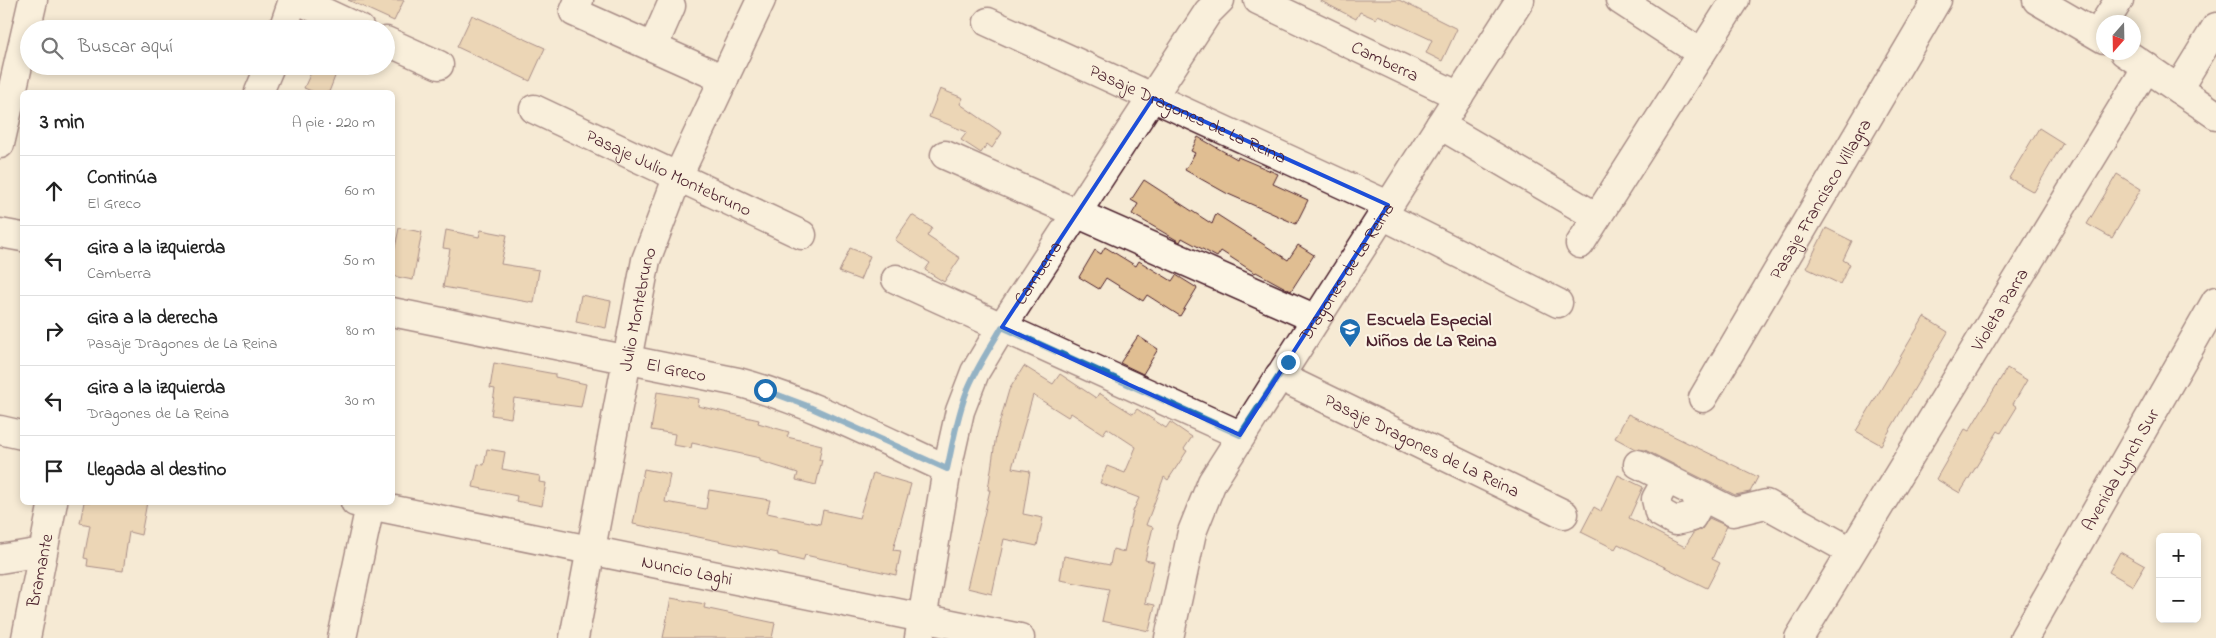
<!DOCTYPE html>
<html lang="es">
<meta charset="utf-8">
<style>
:root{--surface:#fff;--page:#f2f2f2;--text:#222;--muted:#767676;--line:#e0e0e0}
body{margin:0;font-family:"Indie Flower",sans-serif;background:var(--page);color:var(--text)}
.controls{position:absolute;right:15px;bottom:15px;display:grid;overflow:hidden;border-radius:8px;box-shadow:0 2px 8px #0003}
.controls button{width:45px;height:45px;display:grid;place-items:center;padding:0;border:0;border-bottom:1px solid var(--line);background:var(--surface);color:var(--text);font:25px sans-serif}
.compass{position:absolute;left:2096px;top:15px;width:45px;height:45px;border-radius:50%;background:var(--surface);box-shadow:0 2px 8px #0003;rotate:200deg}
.stop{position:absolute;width:15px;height:15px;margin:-11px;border:4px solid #1f6fb2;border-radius:50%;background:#fff}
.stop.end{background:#1f6fb2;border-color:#fff;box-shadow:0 1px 5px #0008}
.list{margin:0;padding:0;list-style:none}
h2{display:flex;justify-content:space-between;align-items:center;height:65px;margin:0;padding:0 20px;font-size:21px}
h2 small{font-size:16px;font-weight:400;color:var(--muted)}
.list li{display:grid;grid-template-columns:32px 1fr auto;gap:15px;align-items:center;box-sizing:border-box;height:70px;padding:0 20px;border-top:1px solid var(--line)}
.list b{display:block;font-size:19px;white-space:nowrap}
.list p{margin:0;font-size:16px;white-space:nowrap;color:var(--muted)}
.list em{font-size:16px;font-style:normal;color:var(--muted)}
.icon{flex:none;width:28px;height:28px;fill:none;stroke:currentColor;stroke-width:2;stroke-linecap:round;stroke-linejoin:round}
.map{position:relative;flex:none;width:2216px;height:638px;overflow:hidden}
.search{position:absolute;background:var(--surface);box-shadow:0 2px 8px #0003;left:20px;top:20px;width:375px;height:55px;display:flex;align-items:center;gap:12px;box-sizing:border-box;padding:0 18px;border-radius:28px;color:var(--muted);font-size:19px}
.panel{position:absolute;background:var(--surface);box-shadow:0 2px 8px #0003;left:20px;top:90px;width:375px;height:415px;border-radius:8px}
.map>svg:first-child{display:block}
</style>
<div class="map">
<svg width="2216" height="638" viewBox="0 0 2216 638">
<rect width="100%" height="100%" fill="#f6ead4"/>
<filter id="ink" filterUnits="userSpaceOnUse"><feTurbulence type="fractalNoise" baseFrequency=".02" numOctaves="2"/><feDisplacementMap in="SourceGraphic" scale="10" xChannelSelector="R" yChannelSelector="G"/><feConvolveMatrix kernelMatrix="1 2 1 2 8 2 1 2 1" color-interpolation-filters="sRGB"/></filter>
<g filter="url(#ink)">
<path fill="#e0be92" stroke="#4a1f2b" d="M348,0h56l-10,21z
M1319,0h80l58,29 -15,32 -16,-8 6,-13 -54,-25 -2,4 -16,-7 -4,7z
M472,15l73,33 -15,33 -73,-34z
M314,66h25l-10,26h-15l-10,-4z
M940,89l23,9 -3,6 42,29 -10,15 -5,-4 -6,9 -20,-13 6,-8 -38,-15z
M2039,128l24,15 -29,49 -25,-14z
M1198,137l39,22 1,-2 40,17 -5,10 35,16 -12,24 -70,-31 -41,-23 10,-17 -4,-2z
M2117,174l24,15 -29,49 -25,-14z
M1144,180l68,44 4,-10 72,46 10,-15 16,10 -23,36 -35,-19 -1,1 -34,-22 -4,6 -35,-19 -2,4 -48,-28 6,-10 -7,-4z
M912,215l20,13 -5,8 33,22 -16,24 -19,-12 5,-7 -35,-23z
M399,228l23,4 -9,48 -21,-4v-13z
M1826,228l26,13 -9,19 7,4 -10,20 -34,-16z
M446,230l33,7 2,-7 26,5 -6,29 38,6 -5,33 -91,-16 7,-38 -7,-1z
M1105,247l31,19 3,-5 33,20 4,-6 21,13 -17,28 -33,-21 -4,6 -37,-23 -7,11 -20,-12 16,-27 6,4z
M850,248l20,8 -10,24 -21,-8z
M581,295l30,6 -5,27 -30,-6z
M1924,317l24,15 -67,113 -25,-14z
M1138,336l20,13 -15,25 -23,-11z
M494,363l61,11v3l31,7 -5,23 -67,-9 -3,20 -20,-3 4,-26 -5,-1z
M1024,366l29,18 7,-10 36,24 3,-5 34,21 4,-5 29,19 4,-6 22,15 -8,12 3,2 -19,29 -4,-3 -18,48 7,2 -8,33 9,2 -9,41 10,2 -6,26 -47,-10 7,-32 -49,-9 4,-24 46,9 3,-16 11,3 9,-41 6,-13 -39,-15 7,-17 18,7 11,-26 -29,-19 -4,6 -32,-21 -3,4 -35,-22 -21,73 18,3 -7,43 20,4 -6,28 -33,-7 -12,55 -25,-6 23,-98h-2l8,-55 13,-45z
M2007,368l20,12 -14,24 4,3 -16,26 -3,-2 -38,62 -24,-14 29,-50 4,2z
M657,392l42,7 -1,7 61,14 -1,3 31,9 -2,5 35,8 -3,15h3l-6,25 -20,-5 2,-7 -38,-12v-3l-68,-15 -1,5 -18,-3 2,-11 -24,-4z
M1628,414l130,63 -8,15 -15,3 -90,-45 -10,-1 -20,-11z
M487,449l18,3 -3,17 38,7 -1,6 7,1 -4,23 -26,-5 1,-5 -44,-9 5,-23 6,1z
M644,469l26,5 -5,28 41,7 3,-19 61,10 -3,13 53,11 3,-14 36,8 14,-45 38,11 -18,66 8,1 -5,24 -91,-20 -2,6 -25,-6v-2l-145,-29z
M1618,475l25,12 -14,31 56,29 8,-14 9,-4 7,-11 18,8 -15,33 8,4 -13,25 -89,-44 -3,5 -34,-17 13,-25 7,4z
M84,502h63l-6,33 -12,-3 -6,39 -36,-5 1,-7 -4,-1 6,-33 -10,-2z
M2120,552l25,14 -12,20 -24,-14z
M671,598l34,6 -1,4 71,15 -3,15h-109z"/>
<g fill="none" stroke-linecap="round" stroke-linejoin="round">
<g stroke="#4a1f2b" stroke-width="31">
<g id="minor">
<path d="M298,0l62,29"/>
<path d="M579,0l-5,12 150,67"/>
<path id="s1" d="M1258,0l201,96"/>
<path d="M1620,0l81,53"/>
<path d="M2037,0l67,39"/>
<path id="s2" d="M988,22l400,183"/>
<path d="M2105,22l14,-22"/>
<path d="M283,29l10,-29"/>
<path d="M386,41l53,24"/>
<path d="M653,47l18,-41"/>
<path d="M2124,52l92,63"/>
<path d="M2178,89l38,-62"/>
<path d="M259,92l11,-26"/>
<path id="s3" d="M534,109l268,126"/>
<path d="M1440,125l157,92"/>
<path d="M0,144l33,-144"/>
<path d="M945,155l371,164"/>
<path d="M1382,215l176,88"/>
<path d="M0,233l22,4"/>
<path d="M1580,244l155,-244"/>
<path d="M896,279l344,156"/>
<path id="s4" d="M392,312l346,70c73,20 141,56 209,87"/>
<path id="s5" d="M1279,376l285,138"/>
<path id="s6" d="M1703,398l234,-398"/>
<path d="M0,430l22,5"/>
<path d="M1638,464l95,48 33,-8 85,47"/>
<path d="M1667,479l-11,20 3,13 16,9 17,-4 11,-20"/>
<path id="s7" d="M355,502l665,136"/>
<path d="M0,559l42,-7"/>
<path id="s8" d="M26,638l27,-136"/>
<path d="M342,638l28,-132"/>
<path id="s9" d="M574,638l72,-378 32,-84 83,-176"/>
<path id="s10" d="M919,638l28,-169 13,-58 15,-39 27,-45 206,-315 12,-12"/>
<path id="s11" d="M1169,638l23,-106 20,-50 308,-482"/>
<path id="s12" d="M1799,638l348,-571"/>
<path id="s13" d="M2024,638l192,-337"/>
</g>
</g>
<use href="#minor" stroke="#fcf5e5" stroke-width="28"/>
</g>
</g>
<g fill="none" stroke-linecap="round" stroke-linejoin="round" filter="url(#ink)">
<path stroke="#1f6fb2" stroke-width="6" d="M765,390l40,15 142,64c6,-26 10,-53 20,-78 9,-23 23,-43 35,-64l238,108 48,-73"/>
</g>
<path d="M0 0H2216V638H0ZM1153,98l235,107 -148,230 -238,-108z" fill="#f6ead4" fill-opacity=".55" fill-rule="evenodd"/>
<path fill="none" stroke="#1d4ed8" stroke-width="4" stroke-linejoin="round" d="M1153,98l235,107 -148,230 -238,-108z"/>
<defs>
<g id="school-pin" transform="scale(1.125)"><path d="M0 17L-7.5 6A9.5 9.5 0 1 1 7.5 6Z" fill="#1f6fb2" stroke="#fcf5e5"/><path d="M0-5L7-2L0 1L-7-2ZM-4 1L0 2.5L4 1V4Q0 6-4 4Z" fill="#fff"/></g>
</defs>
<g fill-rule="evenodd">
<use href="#school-pin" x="1350" y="329"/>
</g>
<g text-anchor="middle" stroke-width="4.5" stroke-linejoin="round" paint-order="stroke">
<g font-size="18" fill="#4a1f2b" stroke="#fcf5e5">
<text dy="6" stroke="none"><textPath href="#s1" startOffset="141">Camberra</textPath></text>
<text dy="6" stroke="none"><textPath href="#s2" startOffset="220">Pasaje Dragones de La Reina</textPath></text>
<text dy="6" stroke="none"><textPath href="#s3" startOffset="149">Pasaje Julio Montebruno</textPath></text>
<text dy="6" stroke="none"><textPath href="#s6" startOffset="231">Pasaje Francisco Villagra</textPath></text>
<text dy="6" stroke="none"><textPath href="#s11" startOffset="412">Dragones de La Reina</textPath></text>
<text dy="6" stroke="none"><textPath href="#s10" startOffset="390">Camberra</textPath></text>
<text dy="6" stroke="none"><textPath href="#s9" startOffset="335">Julio Montebruno</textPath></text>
<text dy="6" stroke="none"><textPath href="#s12" startOffset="385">Violeta Parra</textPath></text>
<text dy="6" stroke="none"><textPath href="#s4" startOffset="290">El Greco</textPath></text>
<text dy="6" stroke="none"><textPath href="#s5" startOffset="159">Pasaje Dragones de La Reina</textPath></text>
<text dy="6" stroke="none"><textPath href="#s13" startOffset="194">Avenida Lynch Sur</textPath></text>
<text dy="6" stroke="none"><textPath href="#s8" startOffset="69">Bramante</textPath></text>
<text dy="6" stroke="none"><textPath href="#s7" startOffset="339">Nuncio Laghi</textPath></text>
</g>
<g font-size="18" font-weight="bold" fill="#4a1f2b" stroke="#fcf5e5" text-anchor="start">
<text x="1366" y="325">Escuela Especial<tspan x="1366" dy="21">Niños de La Reina</tspan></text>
</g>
</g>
</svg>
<div class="controls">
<button>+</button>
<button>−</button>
</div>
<svg class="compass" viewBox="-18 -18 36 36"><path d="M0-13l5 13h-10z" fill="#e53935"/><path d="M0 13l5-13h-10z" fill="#767676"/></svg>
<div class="stop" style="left:765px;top:390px"></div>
<div class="stop end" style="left:1288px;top:362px"></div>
<div class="search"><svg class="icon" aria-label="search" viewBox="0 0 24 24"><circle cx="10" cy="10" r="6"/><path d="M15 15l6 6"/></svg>Buscar aquí</div>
<section class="panel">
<h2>3 min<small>A pie · 220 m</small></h2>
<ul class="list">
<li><svg class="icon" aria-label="ahead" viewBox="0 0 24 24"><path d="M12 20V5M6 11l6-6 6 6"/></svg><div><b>Continúa</b><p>El Greco</p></div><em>60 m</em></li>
<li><svg class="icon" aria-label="left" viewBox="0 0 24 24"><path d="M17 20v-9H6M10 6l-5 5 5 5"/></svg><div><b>Gira a la izquierda</b><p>Camberra</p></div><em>50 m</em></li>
<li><svg class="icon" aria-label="right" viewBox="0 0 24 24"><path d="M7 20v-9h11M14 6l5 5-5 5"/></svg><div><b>Gira a la derecha</b><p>Pasaje Dragones de La Reina</p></div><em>80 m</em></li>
<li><svg class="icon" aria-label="left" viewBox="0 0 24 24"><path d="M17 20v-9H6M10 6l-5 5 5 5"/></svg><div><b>Gira a la izquierda</b><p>Dragones de La Reina</p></div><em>30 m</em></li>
<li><svg class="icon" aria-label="arrive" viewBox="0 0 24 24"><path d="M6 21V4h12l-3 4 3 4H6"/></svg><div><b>Llegada al destino</b></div></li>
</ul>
</section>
</div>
